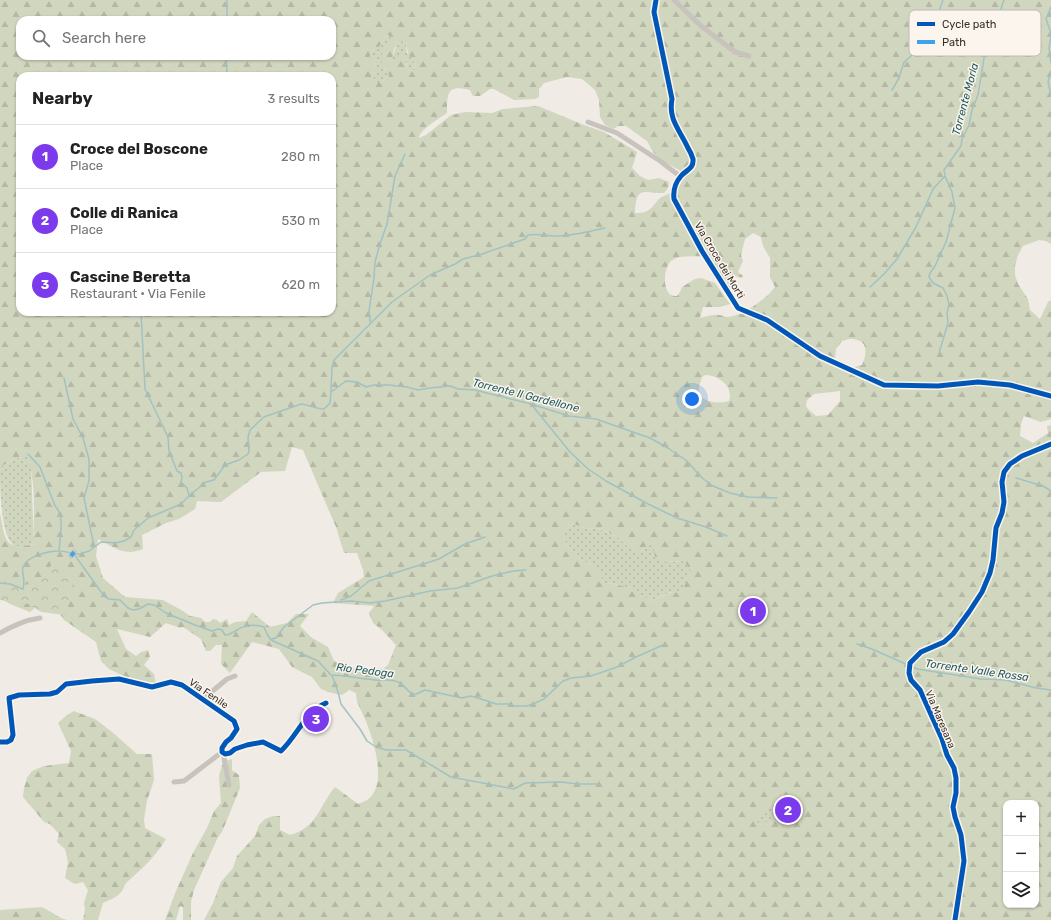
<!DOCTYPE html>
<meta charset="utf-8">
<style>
:root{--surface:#fff;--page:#f2f2f2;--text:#222;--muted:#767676;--line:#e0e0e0;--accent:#7c3aed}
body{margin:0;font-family:Rubik,sans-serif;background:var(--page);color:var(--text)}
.controls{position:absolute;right:12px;bottom:12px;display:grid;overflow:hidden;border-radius:8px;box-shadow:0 1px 3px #0004}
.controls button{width:36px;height:36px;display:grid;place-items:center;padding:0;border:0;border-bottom:1px solid var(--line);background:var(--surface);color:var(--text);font:20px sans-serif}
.you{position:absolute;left:692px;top:399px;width:14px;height:14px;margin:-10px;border:3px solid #fff;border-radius:50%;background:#1a73e8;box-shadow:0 0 0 6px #1a73e833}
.badge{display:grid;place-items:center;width:26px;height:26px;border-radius:50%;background:var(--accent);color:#fff;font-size:13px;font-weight:700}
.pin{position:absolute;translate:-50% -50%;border:2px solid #fff;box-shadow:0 1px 4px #0006}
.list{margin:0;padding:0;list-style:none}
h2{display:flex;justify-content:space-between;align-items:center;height:52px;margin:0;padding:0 16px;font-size:17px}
h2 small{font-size:13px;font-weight:400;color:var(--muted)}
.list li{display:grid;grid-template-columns:26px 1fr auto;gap:12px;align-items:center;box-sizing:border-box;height:64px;padding:0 16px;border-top:1px solid var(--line)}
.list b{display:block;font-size:15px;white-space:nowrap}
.list p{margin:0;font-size:13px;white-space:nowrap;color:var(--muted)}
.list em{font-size:13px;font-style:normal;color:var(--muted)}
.icon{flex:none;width:22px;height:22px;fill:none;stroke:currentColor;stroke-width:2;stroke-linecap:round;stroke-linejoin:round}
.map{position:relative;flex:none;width:1051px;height:920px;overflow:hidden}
.search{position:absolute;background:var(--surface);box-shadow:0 1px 3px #0004;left:16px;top:16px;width:320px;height:44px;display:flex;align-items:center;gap:10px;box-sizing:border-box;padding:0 14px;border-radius:12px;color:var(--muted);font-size:15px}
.panel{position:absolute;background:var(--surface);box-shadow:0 1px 3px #0004;left:16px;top:72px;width:320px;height:244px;border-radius:12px}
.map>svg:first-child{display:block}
</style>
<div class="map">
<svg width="1051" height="920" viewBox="0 0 1051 920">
<defs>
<pattern id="grass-dots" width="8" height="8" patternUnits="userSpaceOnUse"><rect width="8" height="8" fill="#d1d6bf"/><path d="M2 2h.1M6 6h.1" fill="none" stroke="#b4b8a4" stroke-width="1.8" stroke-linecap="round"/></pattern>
<pattern id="forest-firs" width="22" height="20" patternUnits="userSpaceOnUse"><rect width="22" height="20" fill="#d1d6bf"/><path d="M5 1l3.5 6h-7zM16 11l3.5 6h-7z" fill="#b4b8a4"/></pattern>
<pattern id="park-crowns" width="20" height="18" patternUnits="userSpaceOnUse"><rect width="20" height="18" fill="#d1d6bf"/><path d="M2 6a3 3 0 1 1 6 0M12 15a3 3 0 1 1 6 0" fill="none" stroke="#b4b8a4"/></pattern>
</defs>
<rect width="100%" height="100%" fill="#f0ebe5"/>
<path fill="url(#grass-dots)" d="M388,35l3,3 -7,30 4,4 1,4 -7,6h-5l-5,-5 4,-12 -2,-5 -4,-1c1,-7 2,-11 9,-13l6,-10z
M403,41l3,3 1,9 7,6 1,11 -4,1 -4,-1v-7l-16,-3c4,-7 3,-11 8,-18z
M27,456l4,11 3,77c-5,1 -13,4 -18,2 -16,-4 -16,-62 -16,-79l16,-9z
M573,524l15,5 10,-1 21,10 8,8 14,5 12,-9 10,20 21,-1 7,9 -9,23 -11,-1 -20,9c-18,-11 -31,-19 -52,-18l-6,-18 -12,-5 -18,-21v-10z
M747,600l15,1 3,6 -9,14 -7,-2 -9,-10 3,-7z
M787,793l5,5c-3,10 -11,13 -14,22l-8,3 -3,-1 -5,3 -4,-1 -2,-4c8,-12 18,-19 31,-27z"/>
<path fill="url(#forest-firs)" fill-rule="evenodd" d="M0,0h1051v244l-5,-3 -7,-1 -16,6 -5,9 -3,11v9l3,9 10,15 2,11 10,9 8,-17 3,-2v119l-10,3 -17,-6 -3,8 -1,12 13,7 15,-10 -1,-7 4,-1v495h-847l9,-17 8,-21 12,-14 4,-12 18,-20 4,-11 6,-6 8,-3h7v14l10,5c27,-7 29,-29 45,-48l23,17c6,-2 12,-5 15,-10 12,-19 0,-56 -8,-75 -4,-10 -9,-16 -9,-26l-7,-3 -7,5 -14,-3 -7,-3 -9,-12 -20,-10 -13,-18 -27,-7 -22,31 -9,-9 1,-19h-6l-6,6h-4l-5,-12 -18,-12 -4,1c-4,-3 -9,-3 -13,-5l-16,14 -33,-8 9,20 10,7 5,-4 7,-2 2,7 -6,8 10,9 2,10 -20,-2 -27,-13 -8,-8 -5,-19 -32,-22 -4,-6 -22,-9 -8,7 -20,-8 -10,-6v-85c5,24 3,39 34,31 -1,-29 3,-60 -7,-87l-11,1 -16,9zM20,20h312v36h-312zM388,35l3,3c-5,8 -13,17 -8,27 2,5 5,6 6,11l-7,6h-5l-5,-5 4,-12 -2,-5 -4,-2c1,-6 2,-10 9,-11l6,-11zM403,41l3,3 3,12 5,3 1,11 -4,1 -4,-1 -1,-10 -3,-6 -6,7 -5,-1 2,-11 5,-7zM20,76h312v236h-312zM567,77l15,2 13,11 4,10 1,17 5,8 8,4 5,-3h8l21,15 6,11 8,8 20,11 -4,13v6c-5,3 -13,5 -18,9 -8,9 -10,15 -24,14 1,-28 8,-20 29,-20l4,-5 1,-6 -10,-4 -11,2 -8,-4 -8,-8 5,-16 -33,-20 -20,-7 -46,-19 -35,3 -11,4 -27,-1 -14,3 -25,20 -7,3c0,-8 21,-20 28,-25 0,-20 0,-29 23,-23l3,6h7l10,-7h4l20,11 21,-1 4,-2v-8l5,-6zM753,233l8,4 2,9 7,12v19l5,10c-9,12 -32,29 -47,30 -4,0 -6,-2 -9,-2 -6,-1 -13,2 -19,3l3,-11h17l10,-3 -15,-21 -14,-5 -6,1 -13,8 -2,5 -3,4c-16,2 -14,-28 -6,-35 8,-7 23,-4 34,-5l16,23 12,13 3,-5 -4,-7 1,-5 8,3 2,-2 -5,-4 5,-11 -2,-6 4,-16zM849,339c19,-1 19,13 13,26l-11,3 -16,-8 1,-11 6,-8zM705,375c13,0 29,11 24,26 -12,3 -21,2 -30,-6v-9l3,-9zM840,391v10l-12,14 -12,1 -7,-6 -3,-4 1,-6 7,-6zM292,447l11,3 33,77 8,26h13l6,17 1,7 -26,16 -5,10 41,3 -5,7 4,10 9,7 14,15 -8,20 -5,4 -6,-1 -6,4 -12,-5 -4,1 -21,-7 -6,-14 -16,-9 -12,-12 9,-12h-13l-9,9 -17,4 -18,-15 -6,9 -11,1 -6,3 -2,-6 -7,4 -3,-3 -4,-1c-4,5 -8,4 -12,-1l-11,-2 -7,-5 -20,-11 -38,-3 -22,-19 -7,-22 2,-17c16,8 26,18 45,10l-1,-14 24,-12 13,-4 16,-10 2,-8 24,1 40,-30 24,-1zM573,524l15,5 11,-1 20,10 8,8 8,4 6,1 12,-9 2,16 8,4 21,-1 6,9 -8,23 -10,-1 -21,9c-17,-11 -31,-19 -52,-18l5,-8 -11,-10 -12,-5 -18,-21v-10zM747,600l15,1 3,6 -9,14 -7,-2 -9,-10 3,-7zM787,794l5,4c-3,10 -11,13 -14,22l-8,3 -3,-2 -5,4 -4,-1 -1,-4c7,-12 17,-19 30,-26zM1006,803h30v102h-30z
M74,711l21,8 17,13 25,22h15l2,26 -7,21 -3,18 1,9 21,11c-10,17 -24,30 -40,44 -2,3 -2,5 -4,8 -4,6 -13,9 -19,12l-5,17h-15l2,-11 -1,-6 4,-13 -5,-8 -8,2 -10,-6 3,-16 -3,-13 -8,-7 2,-8 -9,-10 -6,-2 -15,-18 -6,-7 1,-9 3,-10 5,-7 12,-5 25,-3 2,-12 -13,-28 9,-8z
M232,759v11l7,5 1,13 -18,44 -4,5 -24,53 -3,12v18h-8v-13l-3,-1 -4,14h-11l11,-29 17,-38 14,-25 7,-17 7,-8 -2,-27 4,-14z
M42,907c9,4 16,11 25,13h-67v-10z"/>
<path fill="url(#park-crowns)" d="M53,564c32,-1 17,33 13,51l-25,-3 -12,-8 -29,-4v-18c13,1 32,7 42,-4 5,-5 5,-10 11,-14z"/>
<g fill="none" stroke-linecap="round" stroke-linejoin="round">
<path stroke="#a1c2c1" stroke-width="1.5" d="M1051,7l-5,12 5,14
M227,20v-20
M1051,36l-2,12 2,15
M226,56l1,16
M1051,71l-3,11 3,13
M892,90l7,-12 5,-16 14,-12 8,-8 11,-25 6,-17
M870,287l14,-13 13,-15 19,-32 17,-38 12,-13
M141,312l4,77 23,48 1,14 8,20 4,2 1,5 -1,4 6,6 2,7
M370,322l-1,-11 5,-33 1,-16 5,-18 7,-20 8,-48 10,-22
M939,353l9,-30 -1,-10 2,-8 -2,-9 -4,-8 -10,-5 -4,-6 1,-4 5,-7 11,-24 9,-34 -3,-16 -7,-16 -1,-6 17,-24 1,-7 7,-14 3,-15 6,-15 6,-37 20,-58
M64,378l9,41 10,19 6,21v22l-5,17 10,48
M331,392l1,-25 2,-7 58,-58 38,-27 25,-11 8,-5 16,-4 46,-16 3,-4c10,-2 19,1 29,1 16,0 32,-5 48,-8
M531,404l39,48 18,17 18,12 42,23 29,14 29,9 21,9
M28,454l12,13 15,39c10,10 5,31 4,45
M1016,478l27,8 8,5
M74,554l30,42 5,3 11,1 8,8 5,2 6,-1 9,-5 6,1 12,8 29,12 17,6 6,-2 4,1 3,5c5,0 8,-3 12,-5 9,-6 17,-6 27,-3l3,7 4,6 47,21 13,14c15,0 29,4 44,5 8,1 17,-2 25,3 5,3 8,9 14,12l11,-5 37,8 8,-2 8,2 18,6h13l5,2h13l6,-2 11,-5 19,-18 8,-3 20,-2 26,-9 19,-10 27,-12
M75,554h5l9,-3 12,-9 15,1 8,-2 7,-4 3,-7 14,-12 33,-14 9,-9 16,-13 8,-2 11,-15 14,-5 9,-6 1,-3 -1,-14 2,-7 14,-13 37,-13c9,1 15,5 23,5l6,-6 1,-11 15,-11 11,1 9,5 8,-2h15l18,2 11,3 12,-2 20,-2 8,3 17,1 56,14 38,12 27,3 54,19 18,10 19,13 15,17 11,8 17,7 18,4 29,1
M0,583l10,1 13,5c3,-10 -2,-16 0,-22 4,-11 25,-16 36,-16 4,0 8,1 12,2
M341,600l10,-4 18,-15 70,-22 26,-15 20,-7
M272,639l4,-1 8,-11 29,-22 9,-2 29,-2 19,2 15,-2 45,-10 28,-3 34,-12 21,-5 13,-1
M857,644l15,5 45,20 64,10 25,1 30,8 15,2
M332,675l6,17 3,12 19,25 7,12 9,6 10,3h20l45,27 63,12 11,-6 36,-1 17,2h21"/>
<path stroke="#c9c3be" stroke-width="5" d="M656,0l-2,12 18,87c-4,21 8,31 16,49 2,3 4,8 5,11 1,10 -7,11 -12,17 -6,7 -8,15 -7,23l28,52 36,57 29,12 53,36 64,29 54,1 40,-4 32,3 41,11
M674,0l27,26 34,26 14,4
M588,122l29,11 43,28 21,16
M71,556l3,-4
M0,633c13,-7 25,-13 40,-15
M203,699l24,-20 8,-3
M0,742h7l4,-2 2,-5 -4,-37 10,-3 31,-1 7,-2 9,-8 26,-3 27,-2 33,8 19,-5 11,3 52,36 3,8 -6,9 -5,4 -4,6v4l3,2 5,-1 5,-4 12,-4 16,-3 18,9c16,-15 24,-39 45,-48
M225,754l-1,4 5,27
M174,782l10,-1 38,-29
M955,920l9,-59 -3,-26 -6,-18 -2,-10 3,-14v-15l-2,-10 -7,-13 -5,-16 -22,-49 -9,-10 -2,-7 1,-10 11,-11 23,-10 9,-8 16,-22 13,-20 8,-19 3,-13 3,-32 6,-15 2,-11 -2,-20 2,-10 6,-8 12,-8 29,-12"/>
<path stroke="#3fa3eb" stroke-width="4" stroke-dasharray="8 4" stroke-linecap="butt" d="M71,556l3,-4"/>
<g stroke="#fbf5ee" stroke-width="8">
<path id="cycleway" d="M656,0l-2,12 18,87c-4,21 8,31 16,49 2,3 4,8 5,11 1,10 -7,11 -12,17 -6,7 -8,15 -7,23l28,52 36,57 29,12 53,36 64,29 54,1 40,-4 32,3 41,11
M0,742h7l4,-2 2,-5 -4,-37 10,-3 31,-1 7,-2 9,-8 26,-3 27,-2 33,8 19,-5 11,3 52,36 3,8 -6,9 -5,4 -4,6v4l3,2 5,-1 5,-4 12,-4 16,-3 18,9c16,-15 24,-39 45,-48
M955,920l9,-59 -3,-26 -6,-18 -2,-10 3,-14v-15l-2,-10 -7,-13 -5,-16 -22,-49 -9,-10 -2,-7 1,-10 11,-11 23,-10 9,-8 16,-22 13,-20 8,-19 3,-13 3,-32 6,-15 2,-11 -2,-20 2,-10 6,-8 12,-8 29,-12"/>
</g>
<use href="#cycleway" stroke="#0057b8" stroke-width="5"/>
</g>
<g text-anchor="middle" stroke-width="3" stroke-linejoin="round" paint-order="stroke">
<g font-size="10" fill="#3b302b" stroke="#fbf5ee">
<text transform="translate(720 260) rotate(59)" y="4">Via Croce dei Morti</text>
<text transform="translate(209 693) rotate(34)" y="4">Via Fenile</text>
<text transform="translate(941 719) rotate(67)" y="4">Via Maresana</text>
</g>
<g font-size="11" font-style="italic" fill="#1f5a5e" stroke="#fbf5ee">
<text transform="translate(965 99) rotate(-75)" y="4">Torrente Morla</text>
<text transform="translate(526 395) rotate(14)" y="4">Torrente Il Gardellone</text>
<text transform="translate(365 670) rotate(7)" y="4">Rio Pedoga</text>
<text transform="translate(977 670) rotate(8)" y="4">Torrente Valle Rossa</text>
</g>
</g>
<rect x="909" y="10" width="132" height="46" rx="6" fill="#fbf5ee" stroke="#c1bab4" stroke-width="1"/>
<rect x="917" y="22" width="18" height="4" fill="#0057b8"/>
<rect x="917" y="40" width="18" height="4" fill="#3fa3eb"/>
<g font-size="11" fill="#3b302b">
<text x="942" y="28">Cycle path</text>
<text x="942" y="46">Path</text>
</g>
</svg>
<div class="controls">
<button>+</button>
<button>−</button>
<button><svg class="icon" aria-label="layers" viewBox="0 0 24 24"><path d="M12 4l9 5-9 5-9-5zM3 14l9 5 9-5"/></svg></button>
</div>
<div class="you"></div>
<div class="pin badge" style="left:753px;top:611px">1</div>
<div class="pin badge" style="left:788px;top:810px">2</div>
<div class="pin badge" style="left:316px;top:719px">3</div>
<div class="search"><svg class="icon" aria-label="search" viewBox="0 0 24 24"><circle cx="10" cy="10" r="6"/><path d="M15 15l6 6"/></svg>Search here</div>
<section class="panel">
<h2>Nearby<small>3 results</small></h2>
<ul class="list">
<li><span class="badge">1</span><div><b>Croce del Boscone</b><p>Place</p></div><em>280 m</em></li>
<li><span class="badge">2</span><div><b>Colle di Ranica</b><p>Place</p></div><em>530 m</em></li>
<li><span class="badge">3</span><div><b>Cascine Beretta</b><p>Restaurant · Via Fenile</p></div><em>620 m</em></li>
</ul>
</section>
</div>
